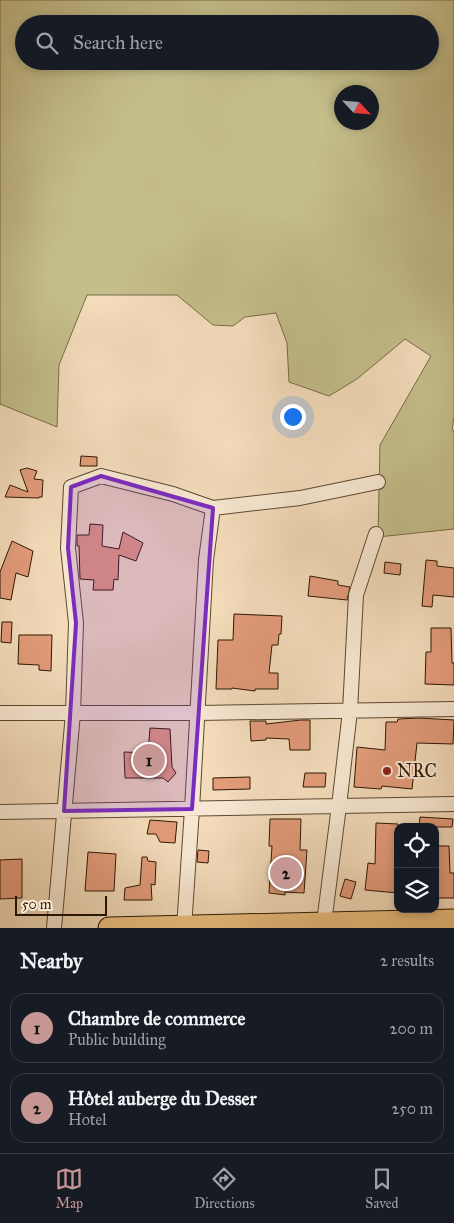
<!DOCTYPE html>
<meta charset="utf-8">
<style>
:root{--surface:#171b24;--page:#242831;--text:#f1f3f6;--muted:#9ea1a6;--line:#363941;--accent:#c59692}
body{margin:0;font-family:"IM FELL Great Primer",serif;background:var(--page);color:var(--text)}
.controls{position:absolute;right:15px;bottom:15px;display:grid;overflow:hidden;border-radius:10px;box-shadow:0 2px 8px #0003}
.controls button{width:45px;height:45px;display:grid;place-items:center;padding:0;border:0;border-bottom:1px solid var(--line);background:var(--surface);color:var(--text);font:25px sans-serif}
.compass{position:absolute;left:334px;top:85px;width:45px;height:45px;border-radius:50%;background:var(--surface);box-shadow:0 2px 8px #0003;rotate:116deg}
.scale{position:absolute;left:15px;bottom:12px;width:92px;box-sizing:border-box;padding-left:5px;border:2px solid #2b1803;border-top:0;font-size:14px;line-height:18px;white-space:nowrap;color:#2b1803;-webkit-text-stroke:4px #f8e8d3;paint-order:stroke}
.you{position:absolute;left:292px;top:416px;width:18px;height:18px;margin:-12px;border:4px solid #fff;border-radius:50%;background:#1a73e8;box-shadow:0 0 0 8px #1a73e833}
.badge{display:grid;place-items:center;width:32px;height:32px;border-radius:50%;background:var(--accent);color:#111;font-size:16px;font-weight:700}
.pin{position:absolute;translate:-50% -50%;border:2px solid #fff;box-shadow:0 1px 5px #0006}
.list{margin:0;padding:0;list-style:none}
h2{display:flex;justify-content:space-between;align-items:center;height:65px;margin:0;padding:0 20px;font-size:21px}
h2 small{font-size:16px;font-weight:400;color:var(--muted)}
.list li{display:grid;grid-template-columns:32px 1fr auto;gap:15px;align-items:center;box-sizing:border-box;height:70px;margin:0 10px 10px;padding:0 10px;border:1px solid var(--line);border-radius:15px}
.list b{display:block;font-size:19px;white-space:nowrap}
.list p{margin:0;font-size:16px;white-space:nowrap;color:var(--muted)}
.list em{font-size:16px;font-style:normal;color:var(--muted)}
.icon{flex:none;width:28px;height:28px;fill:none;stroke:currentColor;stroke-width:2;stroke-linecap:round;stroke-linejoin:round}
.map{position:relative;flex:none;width:454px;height:928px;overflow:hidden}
.search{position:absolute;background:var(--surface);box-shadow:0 2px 8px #0003;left:15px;right:15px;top:15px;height:55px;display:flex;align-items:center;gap:12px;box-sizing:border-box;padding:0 18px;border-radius:28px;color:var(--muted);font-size:19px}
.sheet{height:225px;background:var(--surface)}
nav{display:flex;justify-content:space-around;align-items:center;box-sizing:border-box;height:70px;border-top:1px solid var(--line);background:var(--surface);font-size:14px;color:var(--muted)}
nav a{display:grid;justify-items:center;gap:2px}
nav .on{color:var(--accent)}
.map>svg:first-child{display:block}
</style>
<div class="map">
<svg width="454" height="928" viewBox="0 0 454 928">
<rect width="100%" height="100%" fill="#f4dcbb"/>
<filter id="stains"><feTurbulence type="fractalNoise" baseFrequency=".004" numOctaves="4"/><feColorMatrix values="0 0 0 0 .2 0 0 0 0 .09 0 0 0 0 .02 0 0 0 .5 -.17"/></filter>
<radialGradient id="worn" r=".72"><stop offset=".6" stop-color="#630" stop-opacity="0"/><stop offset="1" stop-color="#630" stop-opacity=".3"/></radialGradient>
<path fill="#c4be8b" stroke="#786b47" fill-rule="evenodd" d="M0,0h454v417l-2,13 2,1v98l-76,8 2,-92 51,-89 -26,-17 -48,40 -28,17 -40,-14 -2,-39 -11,-30 -31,4 -12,9 -20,-1 -36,-30h-90l-28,70 -2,62 -57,-23zM24,24h406v37h-406zM342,92h30v30h-30z"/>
<path fill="#e49c7b" stroke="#2b1803" d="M81,456l16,1v9h-17z
M27,468l10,3 -3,8 9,1 -1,17h-3v1l-34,-1 5,-12 18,7 -8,-22z
M90,524l13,1 -1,21 17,3 4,-17 20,11 -7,18 -17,-6 -1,25 -4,-1 -1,11h-20l1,-10 -14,-1 -1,-33h-2v-11h12z
M12,541l21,10 -5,26 -12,-4 -5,27 -11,-2v-26z
M426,560l11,1v5l17,2v29l-21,-2 -1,12 -10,-1z
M385,562l16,2 -1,11 -16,-2z
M310,576l28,5v4l12,2 -3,13 -39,-4z
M234,614l48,2 -1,18h-2l-1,11h-6l-3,28h9v16h-23v2l-23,-3v1h-16l2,-49h15z
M2,622h10l-1,21 -10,-1z
M431,628h20l1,35h2v22l-29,-1 1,-32h5z
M19,635h33l-1,36 -12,-1v-5l-21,-1z
M419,718l35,2 -1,24 -36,-1 -5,46 -30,-3 -1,3 -27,-2 3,-40 28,3 1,-28h11l1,-3z
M301,720h9v30h-20l-1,-11 -23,-1v2l-15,1 -1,-20h16v3z
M150,728l20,1 2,38 4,6 -8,9 -5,-4h-38l-1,-26 24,1z
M305,773h21l-1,14h-22z
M250,777v12l-37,1v-12z
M420,817l33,2 -1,8h-33z
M270,819h31l-1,31h7l-3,43 -19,-1v3l-16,-2 3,-47h-3z
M150,820l27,2 -2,21 -15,-1 -4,-8h-9z
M376,823l22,1v69l-33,-3 3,-27 7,1z
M435,846h14l1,27h4v25h-19z
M198,850l11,1 -1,12 -11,-1z
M88,852l28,2 -2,37h-29z
M142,857h5l1,4 8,1 -1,23 -4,-1 1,16h-28l1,-12 15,-3z
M22,859v39l-22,1v-39z
M345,879l11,3 -5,17 -11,-3z"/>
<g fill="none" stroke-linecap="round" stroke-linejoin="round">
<g stroke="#5d4931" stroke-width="16">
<path id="street" d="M0,713h198l256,-4
M0,812l454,-8
M324,923l15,-117 11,-95 6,-116 20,-61
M54,928l19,-215 3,-90 -8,-75 3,-61 30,-11 72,18 40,14 87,-10 78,-16
M184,928l8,-119 14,-249 7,-52"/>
</g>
<g stroke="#2b1803" stroke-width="23">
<path id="primary" d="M109,928l345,-8"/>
</g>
<use href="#street" stroke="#f8e8d3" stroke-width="14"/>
<use href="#primary" stroke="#eabe7e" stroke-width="21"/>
</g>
<path fill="#7b2cbf" fill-opacity="0.2" stroke="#7b2cbf" stroke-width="4" stroke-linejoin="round" d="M101,476l112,32 -21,301 -128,2 12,-188 -8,-75 3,-61z"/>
<circle fill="#8f2418" stroke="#f8e8d3" stroke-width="2" cx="387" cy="771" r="5"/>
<g text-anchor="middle" stroke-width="4" stroke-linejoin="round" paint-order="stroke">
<g font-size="18" fill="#2b1803" stroke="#f8e8d3" text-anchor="start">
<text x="397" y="777">NRC</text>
</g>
</g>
<rect width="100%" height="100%" filter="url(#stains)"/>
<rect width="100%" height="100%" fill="url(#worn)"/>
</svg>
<div class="controls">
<button><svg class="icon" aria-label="locate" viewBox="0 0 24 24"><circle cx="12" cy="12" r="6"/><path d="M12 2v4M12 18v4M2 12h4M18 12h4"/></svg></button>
<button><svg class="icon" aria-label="layers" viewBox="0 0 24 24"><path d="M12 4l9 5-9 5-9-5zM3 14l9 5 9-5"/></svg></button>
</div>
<svg class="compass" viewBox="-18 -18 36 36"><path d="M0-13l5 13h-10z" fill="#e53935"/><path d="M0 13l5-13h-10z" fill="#9ea1a6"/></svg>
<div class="scale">50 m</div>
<div class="you"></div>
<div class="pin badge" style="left:149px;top:760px">1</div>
<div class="pin badge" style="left:286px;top:873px">2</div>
<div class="search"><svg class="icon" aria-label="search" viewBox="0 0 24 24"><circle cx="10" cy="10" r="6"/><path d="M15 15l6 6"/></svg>Search here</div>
</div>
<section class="sheet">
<h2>Nearby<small>2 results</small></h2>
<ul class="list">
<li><span class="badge">1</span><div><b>Chambre de commerce</b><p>Public building</p></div><em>200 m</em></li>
<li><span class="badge">2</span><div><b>Hôtel auberge du Desser</b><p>Hotel</p></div><em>250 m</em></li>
</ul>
</section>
<nav>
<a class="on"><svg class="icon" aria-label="map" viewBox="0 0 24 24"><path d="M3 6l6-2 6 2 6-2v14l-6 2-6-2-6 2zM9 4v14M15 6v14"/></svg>Map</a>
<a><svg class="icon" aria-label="directions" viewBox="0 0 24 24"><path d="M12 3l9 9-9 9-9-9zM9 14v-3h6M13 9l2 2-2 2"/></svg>Directions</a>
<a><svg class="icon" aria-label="saved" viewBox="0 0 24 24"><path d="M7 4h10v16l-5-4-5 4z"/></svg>Saved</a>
</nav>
